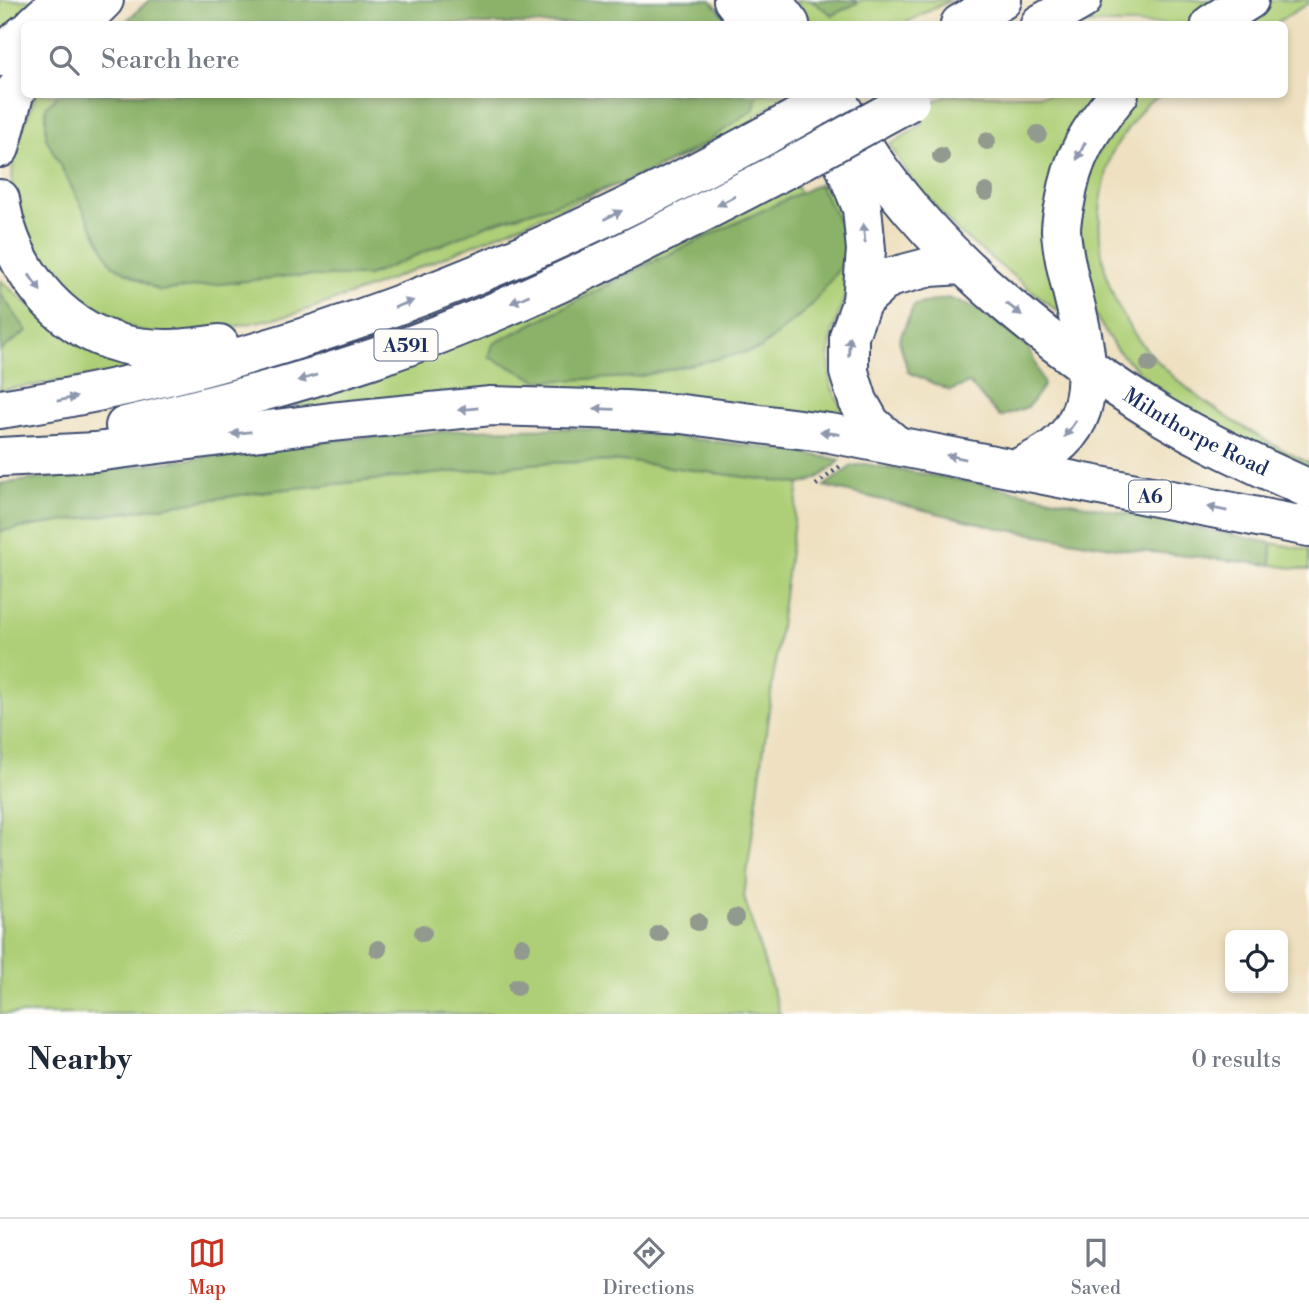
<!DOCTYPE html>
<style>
:root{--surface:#fff;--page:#f2f2f3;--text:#1f2937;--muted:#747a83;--line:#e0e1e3;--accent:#c8321e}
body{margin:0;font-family:"Libre Bodoni",serif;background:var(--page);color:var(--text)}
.controls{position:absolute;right:21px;bottom:21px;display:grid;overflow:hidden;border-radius:10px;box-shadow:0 4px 10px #0003}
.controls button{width:63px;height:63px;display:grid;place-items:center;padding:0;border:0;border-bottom:2px solid var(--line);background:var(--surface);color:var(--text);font:35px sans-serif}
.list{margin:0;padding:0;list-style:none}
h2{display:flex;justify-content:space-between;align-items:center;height:91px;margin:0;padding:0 28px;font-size:30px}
h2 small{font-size:23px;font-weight:400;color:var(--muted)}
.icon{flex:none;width:38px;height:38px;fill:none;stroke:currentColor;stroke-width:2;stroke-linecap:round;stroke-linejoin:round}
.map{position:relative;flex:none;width:1309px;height:1014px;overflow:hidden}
.search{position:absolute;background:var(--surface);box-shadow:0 4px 10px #0003;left:21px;right:21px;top:21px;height:77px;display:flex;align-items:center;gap:18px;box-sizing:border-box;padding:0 24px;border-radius:10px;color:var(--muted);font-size:26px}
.sheet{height:203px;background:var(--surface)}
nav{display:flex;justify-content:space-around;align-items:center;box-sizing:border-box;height:98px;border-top:2px solid var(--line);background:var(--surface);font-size:19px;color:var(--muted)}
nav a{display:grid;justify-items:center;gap:4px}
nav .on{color:var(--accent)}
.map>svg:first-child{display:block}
</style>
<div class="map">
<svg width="1309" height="1014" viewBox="0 0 1309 1014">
<rect width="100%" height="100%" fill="#fdfcf7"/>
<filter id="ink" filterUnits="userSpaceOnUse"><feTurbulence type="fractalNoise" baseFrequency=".0143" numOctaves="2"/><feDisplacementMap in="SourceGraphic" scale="14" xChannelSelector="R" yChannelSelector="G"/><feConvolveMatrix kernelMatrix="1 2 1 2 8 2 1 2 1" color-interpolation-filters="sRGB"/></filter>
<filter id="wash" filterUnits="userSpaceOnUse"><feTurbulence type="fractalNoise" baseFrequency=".00686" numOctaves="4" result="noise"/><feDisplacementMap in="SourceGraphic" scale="28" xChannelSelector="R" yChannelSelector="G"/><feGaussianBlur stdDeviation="1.57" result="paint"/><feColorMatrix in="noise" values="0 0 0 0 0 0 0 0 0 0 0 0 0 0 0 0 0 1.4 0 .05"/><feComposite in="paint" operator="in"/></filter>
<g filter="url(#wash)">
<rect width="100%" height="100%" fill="#eee0c0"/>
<path fill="#aecf77" stroke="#647f6a" stroke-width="2" d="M0,0h41l-41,39z
M795,0h60l2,2 4,-2h90l-48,24h-90z
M1109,0h123l-37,24h-128z
M1270,0h39v3l-35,21h-43z
M36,94h748l1,3 -30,19 5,9 -388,162 -78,27 -62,13 -67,11 -81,-25 -53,-59 -19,-65 1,-35z
M947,95h159l-44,215 -7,-1 -98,-78 -45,-51 -22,-35 33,-21 -6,-12z
M1133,95h29c-5,2 -10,5 -14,8 -8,7 -33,43 -37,52 -3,8 -4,18 -6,26 -15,59 2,124 42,169 41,47 107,86 162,113v13l-112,-61 -44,-30 -37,-36 -26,-42 -15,-71 11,-65z
M833,180l10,23 7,79 -18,51 -3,27 2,26 16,33 -551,-12 -3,-4 500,-221 9,13z
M0,280l62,53 71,27 1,10 -134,20z
M624,461l175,23 -55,413 36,117h-780v-483l267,-40 274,-28z
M1272,543l37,7v20l-38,-5z"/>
<path fill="#8ab268" stroke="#527063" stroke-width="2" d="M149,0h562l20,24h-608z
M810,0h45l2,3 -24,12z
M58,94h699v1l-3,14 -52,36 -38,20 -44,19 -130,40 -122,52h-78l-130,15 -48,-26 -66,-127v-31z
M819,184l32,60 -4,14 -36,48 -51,43 -123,28 -98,4 -50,-24 4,-13 159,-82z
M0,293l27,38 -27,20z
M948,298l42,16 39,34 15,37 -16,22 -28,10 -31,-34 -19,8 -42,-19 -9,-32 15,-35z
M574,428c90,8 178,15 267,32 -11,10 -26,23 -42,24l-175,-23 -83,2 -274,28 -267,40v-47l326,-43 138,-11z
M864,464l113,19 295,60 -1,22 -148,-16 -120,-20 -179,-43 28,-20z"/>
</g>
<g filter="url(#ink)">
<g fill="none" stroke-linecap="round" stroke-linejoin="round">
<g stroke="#3b4a6d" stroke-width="42">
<g id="highway">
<path d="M733,0l19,24"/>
<path d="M772,0l18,24"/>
<path d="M35,24l26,-24"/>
<path d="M80,24l24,-24"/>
<path d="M960,24l42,-24"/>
<path d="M1040,24l42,-24"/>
<path d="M1211,24l38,-24"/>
<path d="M0,57l24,-23"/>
<path id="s1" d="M838,102c14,23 26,47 42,68 71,98 179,183 282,246 47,28 97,50 147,73"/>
<path d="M815,116l25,38 22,54 4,42 -4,51 -13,35v36l9,29 13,23 26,22"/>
<path d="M0,148l15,-57 9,-10"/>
<path d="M0,199c9,65 55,128 122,145 33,8 65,5 97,0"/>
<path d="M862,301l26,-23 42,-11 32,-2"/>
<path d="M0,409c274,-41 524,-142 766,-274"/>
<path d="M125,426c83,-19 165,-40 246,-67 144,-48 281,-120 415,-190"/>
<path d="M0,457l95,-5 236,-30 160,-16 134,4 57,4 148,19 479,94"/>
<path d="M1016,469c13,-6 26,-12 38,-21 67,-51 10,-151 7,-218 0,-9 2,-18 4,-27 7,-46 24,-73 54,-109"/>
</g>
</g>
<path stroke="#3b4a6d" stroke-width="4.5" stroke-dasharray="2 5" stroke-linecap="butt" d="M816,485l27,-21"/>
<use href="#highway" stroke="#fff" stroke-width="38"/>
<g stroke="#3b4a6d" stroke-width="42" stroke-linecap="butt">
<path id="highway-bridge" d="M766,135l73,-41
M786,169l124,-68"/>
</g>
<use href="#highway-bridge" stroke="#fff" stroke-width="38"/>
</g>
<g fill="#92998e">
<circle cx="1038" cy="134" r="9"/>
<circle cx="987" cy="141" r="9"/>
<circle cx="941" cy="156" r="9"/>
<circle cx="986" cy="192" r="9"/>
<circle cx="1149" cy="364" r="9"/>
<circle cx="735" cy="918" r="9"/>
<circle cx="698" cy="922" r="9"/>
<circle cx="423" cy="933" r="9"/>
<circle cx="659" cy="934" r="9"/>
<circle cx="522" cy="946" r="9"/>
<circle cx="378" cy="949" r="9"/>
<circle cx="517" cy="987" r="9"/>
</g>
<defs><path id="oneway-solid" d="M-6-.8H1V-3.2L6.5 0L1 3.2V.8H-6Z" transform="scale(1.75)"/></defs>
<g fill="#8d97ae">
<use href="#oneway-solid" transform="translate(1081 151) rotate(116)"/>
<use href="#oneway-solid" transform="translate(726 201) rotate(152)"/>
<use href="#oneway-solid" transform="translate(613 215) rotate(-26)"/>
<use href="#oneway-solid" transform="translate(864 233) rotate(-96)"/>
<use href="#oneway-solid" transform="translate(35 283) rotate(55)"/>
<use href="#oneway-solid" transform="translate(520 299) rotate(156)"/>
<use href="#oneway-solid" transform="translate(404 304) rotate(-20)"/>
<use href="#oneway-solid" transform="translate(1014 309) rotate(38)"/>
<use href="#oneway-solid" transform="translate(849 346) rotate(-88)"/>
<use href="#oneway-solid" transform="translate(307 378) rotate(163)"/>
<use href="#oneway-solid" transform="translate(67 399) rotate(-12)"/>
<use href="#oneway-solid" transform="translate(468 409) rotate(174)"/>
<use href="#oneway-solid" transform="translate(604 409) rotate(-178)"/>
<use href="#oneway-solid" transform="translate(1070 429) rotate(125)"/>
<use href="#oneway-solid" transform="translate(241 433) rotate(173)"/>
<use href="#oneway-solid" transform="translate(830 433) rotate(-171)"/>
<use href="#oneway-solid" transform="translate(956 457) rotate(-169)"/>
<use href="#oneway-solid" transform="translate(1217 509) rotate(-169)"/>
</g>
</g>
<g text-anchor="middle" stroke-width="7" stroke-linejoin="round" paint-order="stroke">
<g fill="#fdfcf7" stroke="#5f6c8c" stroke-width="2">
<rect x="374.5" y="329.5" width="63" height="31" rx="5"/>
<rect x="1129" y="480.5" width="42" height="31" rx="5"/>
</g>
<g font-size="19" font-weight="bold" fill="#1b2f5e">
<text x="406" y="352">A591</text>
<text x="1150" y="503">A6</text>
</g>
<g font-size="21" fill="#1b2f5e" stroke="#fdfcf7">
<text dy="7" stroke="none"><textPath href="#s1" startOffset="494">Milnthorpe Road</textPath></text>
</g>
</g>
</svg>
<div class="controls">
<button><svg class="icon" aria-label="locate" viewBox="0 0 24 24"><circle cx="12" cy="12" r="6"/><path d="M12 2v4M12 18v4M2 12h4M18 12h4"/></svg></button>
</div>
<div class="search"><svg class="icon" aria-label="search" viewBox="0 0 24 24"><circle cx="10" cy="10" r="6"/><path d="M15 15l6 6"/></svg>Search here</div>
</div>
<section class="sheet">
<h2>Nearby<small>0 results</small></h2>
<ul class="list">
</ul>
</section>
<nav>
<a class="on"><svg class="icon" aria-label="map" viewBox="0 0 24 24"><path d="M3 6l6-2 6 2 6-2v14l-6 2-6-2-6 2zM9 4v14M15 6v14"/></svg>Map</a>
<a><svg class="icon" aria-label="directions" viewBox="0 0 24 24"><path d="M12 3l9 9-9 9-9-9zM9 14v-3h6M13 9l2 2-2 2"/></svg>Directions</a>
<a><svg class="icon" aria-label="saved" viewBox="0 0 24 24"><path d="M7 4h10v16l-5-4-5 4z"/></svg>Saved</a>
</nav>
